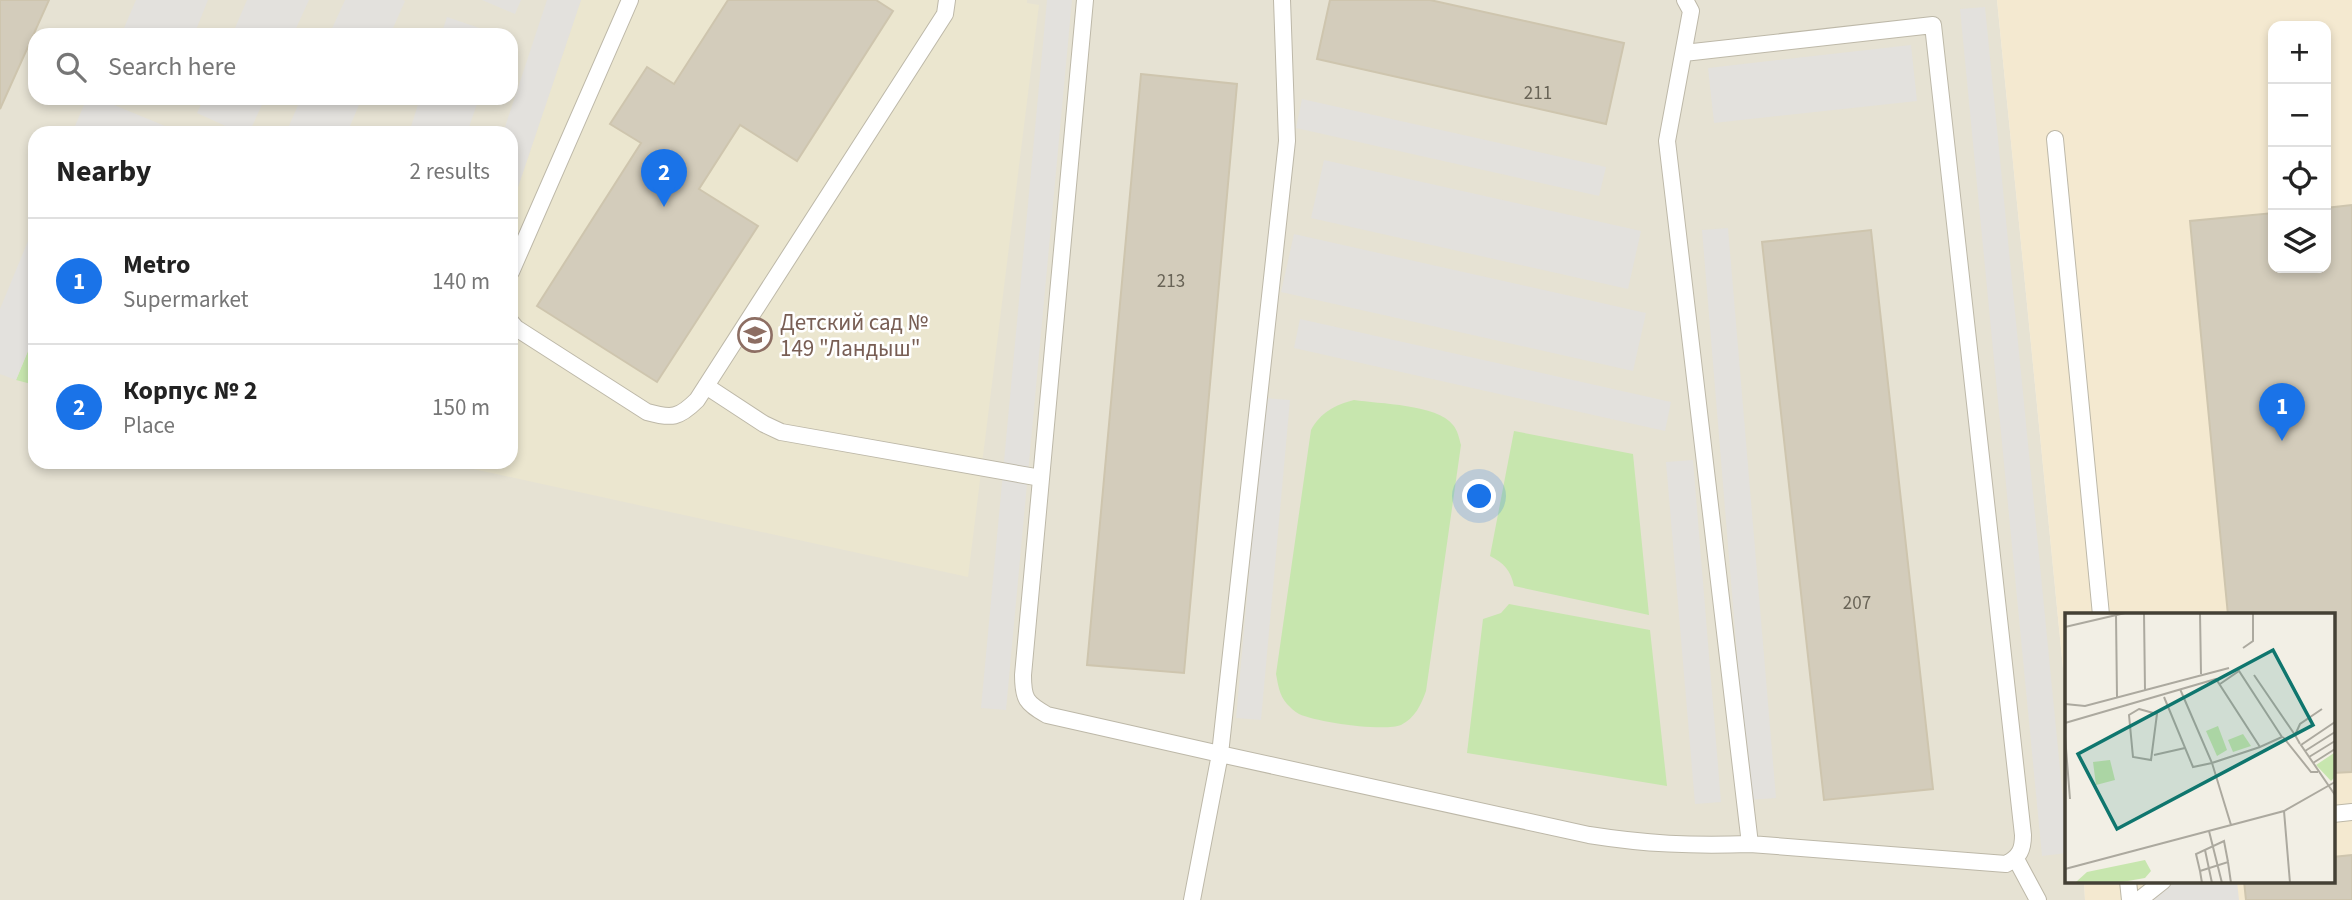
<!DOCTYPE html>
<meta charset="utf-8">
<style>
:root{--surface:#fff;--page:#f6f6f6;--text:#222;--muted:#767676;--line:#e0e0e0;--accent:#1a73e8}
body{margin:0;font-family:"Source Sans 3",sans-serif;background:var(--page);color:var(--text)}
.controls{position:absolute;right:21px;top:21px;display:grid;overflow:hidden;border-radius:14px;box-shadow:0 4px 10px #0003}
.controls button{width:63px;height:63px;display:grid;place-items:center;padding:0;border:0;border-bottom:2px solid var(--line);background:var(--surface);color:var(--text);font:35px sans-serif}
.you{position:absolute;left:1480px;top:497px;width:24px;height:24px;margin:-18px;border:5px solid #fff;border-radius:50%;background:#1a73e8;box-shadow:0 0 0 10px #1a73e833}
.badge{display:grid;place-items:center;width:46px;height:46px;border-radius:50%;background:var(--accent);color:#fff;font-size:23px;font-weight:700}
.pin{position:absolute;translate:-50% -58px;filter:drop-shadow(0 2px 4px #0008)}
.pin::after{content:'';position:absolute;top:37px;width:24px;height:21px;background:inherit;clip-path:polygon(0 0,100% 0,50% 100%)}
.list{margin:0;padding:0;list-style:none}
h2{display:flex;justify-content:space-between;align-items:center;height:91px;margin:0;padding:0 28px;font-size:30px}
h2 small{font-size:23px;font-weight:400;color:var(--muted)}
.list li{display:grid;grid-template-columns:46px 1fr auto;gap:21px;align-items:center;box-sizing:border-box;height:126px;padding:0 28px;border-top:2px solid var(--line)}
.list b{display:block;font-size:26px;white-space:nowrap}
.list p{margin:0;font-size:23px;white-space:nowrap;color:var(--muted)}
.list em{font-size:23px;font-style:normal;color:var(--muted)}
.icon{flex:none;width:38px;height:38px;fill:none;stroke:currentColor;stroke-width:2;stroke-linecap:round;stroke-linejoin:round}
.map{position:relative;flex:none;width:2352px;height:900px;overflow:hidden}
.search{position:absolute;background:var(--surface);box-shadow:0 4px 10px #0003;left:28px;top:28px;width:490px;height:77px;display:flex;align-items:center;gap:18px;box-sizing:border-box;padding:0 24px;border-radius:21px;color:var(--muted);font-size:26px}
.panel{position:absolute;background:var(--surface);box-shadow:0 4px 10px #0003;left:28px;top:126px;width:490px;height:343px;border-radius:21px}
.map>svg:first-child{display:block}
</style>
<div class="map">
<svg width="2352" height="900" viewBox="0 0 2352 900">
<rect width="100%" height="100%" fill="#f2efe5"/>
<path fill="#e6e2d3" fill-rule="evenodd" d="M0,0h1997l70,709v172h17l1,19h-2085zM35,35h476v63h-476zM35,133h476v329h-476z"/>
<path fill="#f4e9d0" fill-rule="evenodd" d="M1997,0h355v900h-267l-1,-19h249v-266h-266v94zM2273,26h53v242h-53z"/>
<path fill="#ebe6cf" d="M581,0h446v3l12,2 -71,572 -527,-115h70v-254z"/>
<path fill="#c7e6ae" d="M35,334v51l-19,-5z
M1354,400c25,4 83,4 99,25 5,6 6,13 8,20l-35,246c-5,14 -11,27 -25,34 -17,7 -85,-3 -102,-11 -4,-2 -9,-7 -12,-10 -8,-9 -9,-20 -11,-30l35,-244c10,-18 24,-25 43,-30z
M1514,431l119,23 16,161 -135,-29c-3,-15 -10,-23 -24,-30z
M1509,604l141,26 17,156 -200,-33 16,-134 18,-6z"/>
<path fill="#e3e1dd" d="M136,0h72l-14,35h-73z
M247,0h62l-16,35h-61z
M345,0h58l2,1 -15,34h-61z
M482,0h39l-6,14z
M547,0h34l-70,208v-75h-8z
M1047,0h25l-66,710 -25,-2z
M1985,7l82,833v13l-25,3 -82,-847z
M447,17l53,18h-59z
M1911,45l6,56 -203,22 -6,-55z
M87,98h10l85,35h-110z
M204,98h61l-16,35h-8l-44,-20z
M301,98h61l-15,35h-61z
M420,98h59l-12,35h-58z
M1302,99l304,68 -7,29 -303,-68z
M1324,160l317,71 -13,58 -317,-71z
M35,224v110l-19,46 -16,-6v-65z
M1728,228l48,570 -27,2 -47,-570z
M1294,234l352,79 -13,58 -352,-79z
M1300,319l371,83 -6,29 -371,-83z
M1265,398l25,2 -29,320 -25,-2z
M1693,460l28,342 -26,2 -29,-342z
M2147,881h90l2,19h-90z"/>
<path fill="#d3ccbb" stroke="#cec5ae" stroke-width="2" d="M0,0h49l-49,109z
M728,0h148l17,11 -96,150 -57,-36 -41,64 59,37 -101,156 -120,-76 104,-163 -31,-19 37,-57 27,17z
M1330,0h100l194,43 -18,81 -289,-65z
M1141,74l96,10 -53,589 -97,-8z
M2352,205v567l-19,1v-158h-105l-38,-394 83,-8v55h53v-60z
M1871,230l62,559 -109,11 -62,-558z
M2352,855v45h-106l-2,-19h89v-24z"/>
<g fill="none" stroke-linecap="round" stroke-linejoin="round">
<g stroke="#bdb8a8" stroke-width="18">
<path id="lane" d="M1085,0l-62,675c0,24 3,28 24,40l173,39 67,-613 -5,-141
M1684,53l249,-28 90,810c0,14 -3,22 -17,29l-256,-20 -83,-703 24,-130 -6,-11
M2055,139l46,476
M511,272l119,-272
M511,322l5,6 131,84c25,7 32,6 50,-12l248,-386 2,-14
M706,386l58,38 17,8 260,46
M2333,814l19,-2
M2016,859l22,41
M2128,881l2,19
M1192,900l28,-146 369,81c57,9 102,11 161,9
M2139,900l24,-19"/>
</g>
<use href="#lane" stroke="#fff" stroke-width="16"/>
</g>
<defs>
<g id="school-ring" transform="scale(1.75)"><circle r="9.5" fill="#fff" stroke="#8d6e63" stroke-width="1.5"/><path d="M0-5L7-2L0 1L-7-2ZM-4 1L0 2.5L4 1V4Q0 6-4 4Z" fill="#8d6e63"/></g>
</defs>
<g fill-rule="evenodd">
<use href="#school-ring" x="755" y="335"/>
</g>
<g text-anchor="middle" stroke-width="5" stroke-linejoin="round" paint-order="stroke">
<g font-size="19" fill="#686356">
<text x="1538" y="99">211</text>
<text x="1171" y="287">213</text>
<text x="1857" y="609">207</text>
</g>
<g font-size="23" fill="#785e54" stroke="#fff" text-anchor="start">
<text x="780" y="330">Детский сад №<tspan x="780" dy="26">149 "Ландыш"</tspan></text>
</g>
</g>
<g transform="translate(2065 613)">
<rect width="270" height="270" fill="#f2efe5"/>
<path d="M153,113l9,24 -10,6 -11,-25zM178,121l8,12 -18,6 -5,-12zM269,140v25l-3,3 -15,-16zM45,147l5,20 -19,5 -3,-23zM80,247l6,11 -6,7 -23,4h-46l11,-10z" fill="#c7e6ae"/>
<path fill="none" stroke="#aca99f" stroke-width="2" d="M79,0l1,77M135,0l1,61M51,2l1,82M0,14l60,-14M178,35l10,-7v-28M189,62l41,60M99,84l29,70 19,-4 -32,-74M0,91l20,2 144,-38M74,96l18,5 -6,46 -18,-3 -4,-42zM270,109l-34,23 34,50M0,110l151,-44 44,68 22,-10 -43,-66 -19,13M0,123l5,63M218,124l28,35h7M235,131l-5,-9 5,-11 22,-15M240,138l30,-19M89,142l31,-7M244,144l26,-16M248,150l22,-14M219,198l6,72M166,212l-19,-62 48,-16M144,218l13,52M140,237l7,33M0,256l219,-58 51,-29M135,258l-4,-17 28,-13 4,21M137,270l-2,-12 28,-9 3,21"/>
<path fill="#0f766e" fill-opacity="0.15" stroke="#0f766e" stroke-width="3.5" d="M208,37l40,75 -196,104 -39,-75z"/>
<rect width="270" height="270" fill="none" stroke="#444035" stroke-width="3.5"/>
</g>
</svg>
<div class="controls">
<button>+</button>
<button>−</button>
<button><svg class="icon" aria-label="locate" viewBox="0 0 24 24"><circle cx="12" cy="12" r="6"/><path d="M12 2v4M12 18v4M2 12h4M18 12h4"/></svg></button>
<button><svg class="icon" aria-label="layers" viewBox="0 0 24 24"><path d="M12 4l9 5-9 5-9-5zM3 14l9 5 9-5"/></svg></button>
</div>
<div class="you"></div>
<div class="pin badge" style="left:2282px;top:441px">1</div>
<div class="pin badge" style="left:664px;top:207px">2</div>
<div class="search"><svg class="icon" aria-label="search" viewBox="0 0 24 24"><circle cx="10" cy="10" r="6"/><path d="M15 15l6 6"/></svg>Search here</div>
<section class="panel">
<h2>Nearby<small>2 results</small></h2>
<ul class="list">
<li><span class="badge">1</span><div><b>Metro</b><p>Supermarket</p></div><em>140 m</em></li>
<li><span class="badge">2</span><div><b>Корпус № 2</b><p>Place</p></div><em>150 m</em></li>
</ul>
</section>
</div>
